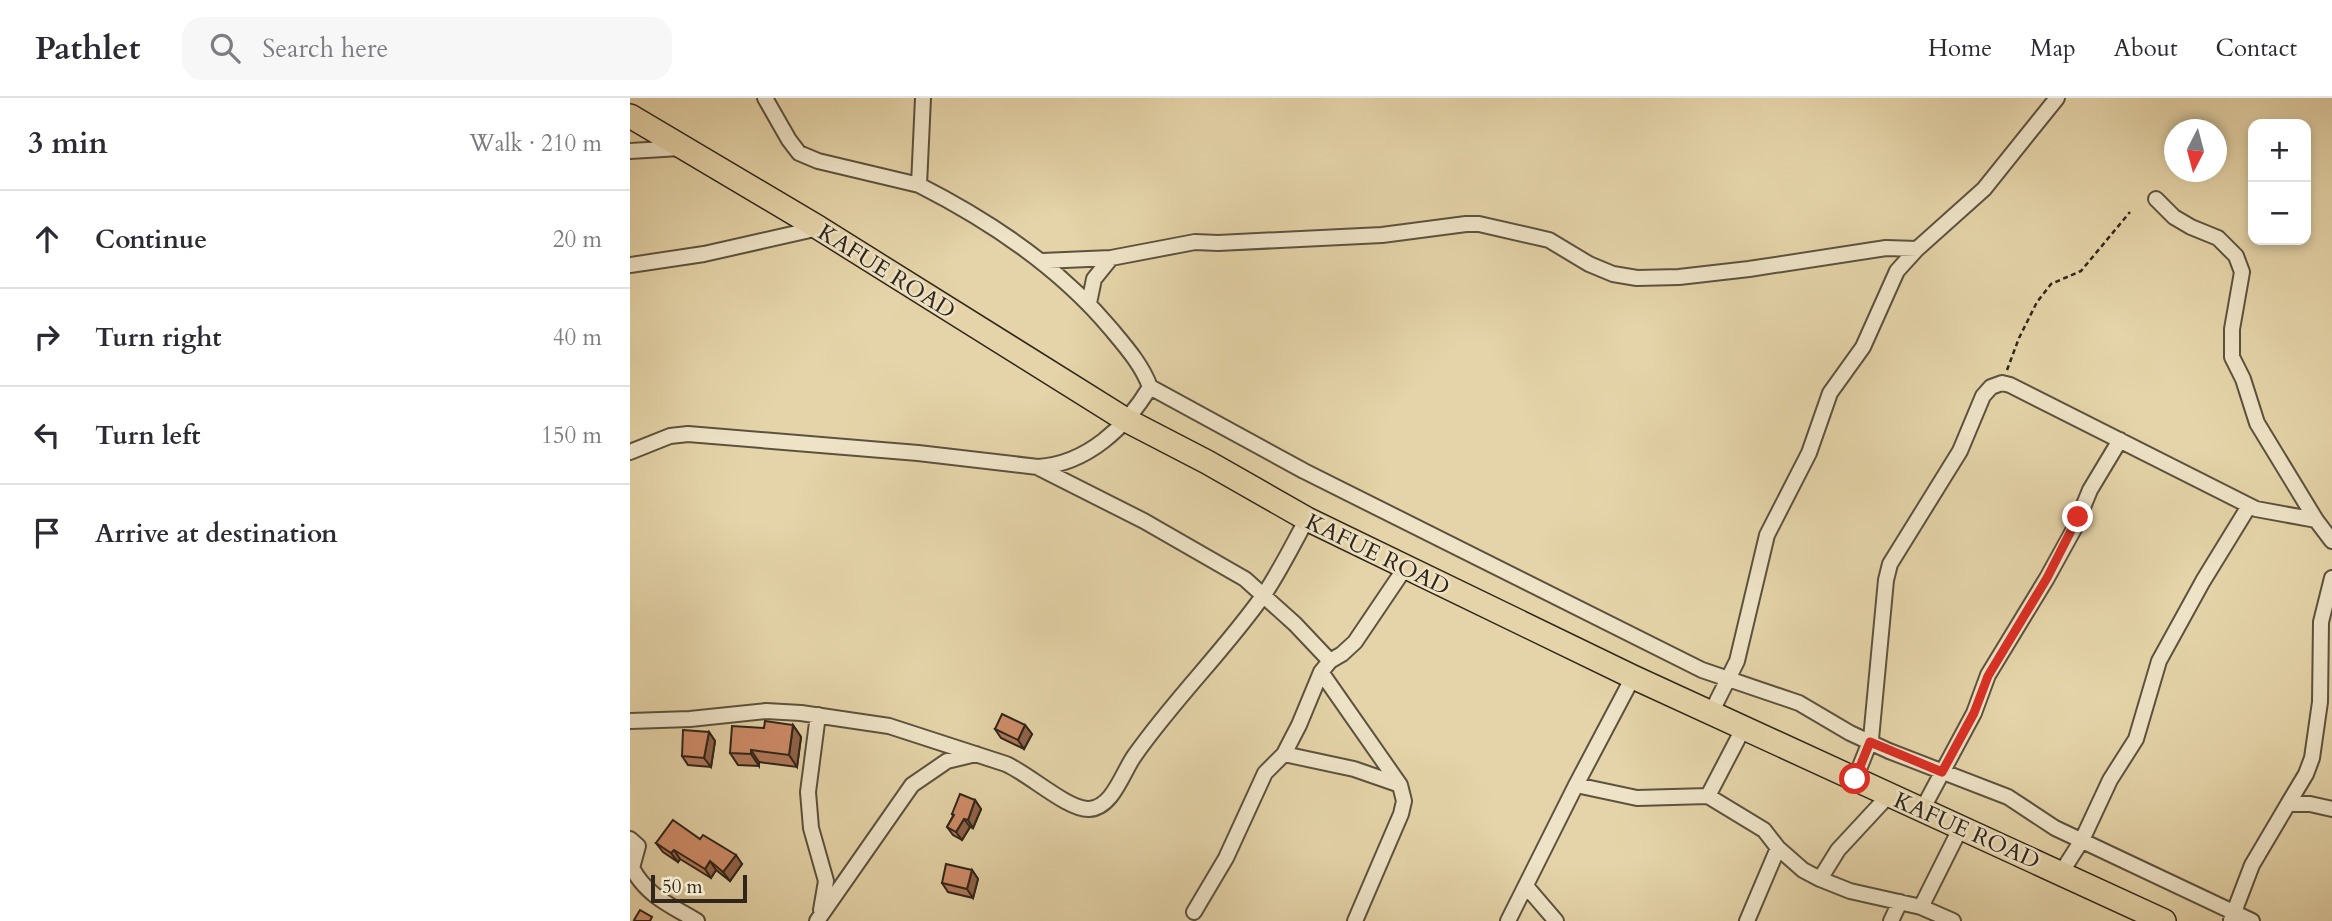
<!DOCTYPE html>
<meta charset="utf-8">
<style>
:root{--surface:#fff;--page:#f7f7f7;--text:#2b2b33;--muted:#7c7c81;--line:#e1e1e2}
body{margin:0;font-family:Cardo,serif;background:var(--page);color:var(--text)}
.controls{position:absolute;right:21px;top:21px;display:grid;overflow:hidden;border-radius:14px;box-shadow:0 4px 10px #0003}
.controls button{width:63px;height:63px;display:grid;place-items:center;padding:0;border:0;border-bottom:2px solid var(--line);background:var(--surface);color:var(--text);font:35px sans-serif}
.compass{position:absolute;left:1534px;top:21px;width:63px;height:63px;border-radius:50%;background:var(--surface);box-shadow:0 4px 10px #0003;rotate:186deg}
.scale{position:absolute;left:21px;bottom:18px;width:96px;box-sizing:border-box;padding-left:7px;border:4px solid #30261a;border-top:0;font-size:19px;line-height:24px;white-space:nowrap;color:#30261a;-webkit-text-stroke:5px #eee3c7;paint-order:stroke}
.stop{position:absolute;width:21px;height:21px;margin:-16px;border:5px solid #d93025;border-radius:50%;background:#fff}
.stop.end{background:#d93025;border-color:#fff;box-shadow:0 2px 7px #0008}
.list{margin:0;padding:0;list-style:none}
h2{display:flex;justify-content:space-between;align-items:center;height:91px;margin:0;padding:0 28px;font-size:30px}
h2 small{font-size:23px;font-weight:400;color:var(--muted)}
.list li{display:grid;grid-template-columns:46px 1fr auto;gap:21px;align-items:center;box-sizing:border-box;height:98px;padding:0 28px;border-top:2px solid var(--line)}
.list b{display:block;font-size:26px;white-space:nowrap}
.list em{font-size:23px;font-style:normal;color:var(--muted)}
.icon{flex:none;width:38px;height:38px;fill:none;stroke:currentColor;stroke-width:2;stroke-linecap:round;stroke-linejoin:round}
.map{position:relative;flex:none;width:1702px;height:823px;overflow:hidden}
header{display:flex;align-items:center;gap:42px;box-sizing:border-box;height:98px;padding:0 35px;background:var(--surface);border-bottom:2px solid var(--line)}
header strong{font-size:33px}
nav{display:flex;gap:38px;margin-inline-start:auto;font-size:24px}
.search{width:490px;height:63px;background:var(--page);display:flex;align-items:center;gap:18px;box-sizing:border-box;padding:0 24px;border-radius:21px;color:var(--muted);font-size:26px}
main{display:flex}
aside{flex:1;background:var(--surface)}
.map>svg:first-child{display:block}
</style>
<header>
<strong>Pathlet</strong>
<div class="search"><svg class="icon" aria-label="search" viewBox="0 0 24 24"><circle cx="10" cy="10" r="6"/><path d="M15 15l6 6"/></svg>Search here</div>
<nav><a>Home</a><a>Map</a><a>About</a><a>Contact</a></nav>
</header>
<main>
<aside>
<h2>3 min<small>Walk · 210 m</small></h2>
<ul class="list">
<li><svg class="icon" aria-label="ahead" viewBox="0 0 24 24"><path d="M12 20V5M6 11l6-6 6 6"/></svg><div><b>Continue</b></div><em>20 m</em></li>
<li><svg class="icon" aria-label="right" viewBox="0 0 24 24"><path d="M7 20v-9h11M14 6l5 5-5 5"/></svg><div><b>Turn right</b></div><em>40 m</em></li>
<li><svg class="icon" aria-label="left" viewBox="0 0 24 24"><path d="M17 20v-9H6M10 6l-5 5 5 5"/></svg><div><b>Turn left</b></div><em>150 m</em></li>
<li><svg class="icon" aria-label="arrive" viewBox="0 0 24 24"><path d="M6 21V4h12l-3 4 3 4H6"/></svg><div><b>Arrive at destination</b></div></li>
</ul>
</aside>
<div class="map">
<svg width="1702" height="823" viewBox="0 0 1702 823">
<rect width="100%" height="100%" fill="#e5d4a9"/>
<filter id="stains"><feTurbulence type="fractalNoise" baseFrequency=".00286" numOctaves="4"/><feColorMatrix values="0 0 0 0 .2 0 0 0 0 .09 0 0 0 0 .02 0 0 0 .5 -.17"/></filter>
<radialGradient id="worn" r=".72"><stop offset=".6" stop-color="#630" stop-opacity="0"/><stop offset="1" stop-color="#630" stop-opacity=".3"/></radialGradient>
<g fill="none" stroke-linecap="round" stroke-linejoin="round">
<g stroke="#5d523e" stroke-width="18">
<path id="minor" d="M135,0l24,42 10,13 19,8 101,24
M0,53l50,-3
M1526,101l18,18 17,10 27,11 18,18 6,16 -10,57v28l11,22 14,44 59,97
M412,163l69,-3 84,-16 23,1 164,-8 84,-11h13l70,16 40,24 24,10 24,4 42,-1 70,-8 137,-21 31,1 67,-60 73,-91
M0,167l74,-11 115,-26
M459,205l5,-24 17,-21
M520,289l154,84 398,199 97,33 51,30 39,18 119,46 47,31 197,93
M0,354l40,-16 18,-2 230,19 120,14c49,-3 88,-40 112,-80 -8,-22 -24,-40 -39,-58 -52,-62 -119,-107 -192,-144l4,-87
M409,370l105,53 101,58 50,45 35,37
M691,574l79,113
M1082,613l25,-50 30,-126 42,-82 21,-60 33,-46 34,-76 20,-22
M188,617l-10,77 3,36 15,53 -5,29
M0,623l60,-2 76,-8 35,2 88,13 117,38c23,10 62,46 83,45 24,-1 34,-38 46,-54 40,-57 90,-105 130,-162 16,-24 28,-49 42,-74
M1114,629l-36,69 56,34 14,18 25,22 17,9 30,12 71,16 32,14
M654,656l70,15 46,16 4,16 -3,13 -46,107
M1225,681l16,-40 15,-159 4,-16 70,-113 23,-55 8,-9 11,-4 8,2 246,124 60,11 16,21
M946,687l61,13 71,-2
M1658,706l18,-30 6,-16 8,-56 1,-80 11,-44
M1292,712l52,-97 14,-38 59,-97 27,-49 16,-39 30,-50
M0,741l8,7 -6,22c15,28 38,37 65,53
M1431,775l21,-33 28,-60 26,-41 23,-78 44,-80 46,-75
M1190,781l18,-29 51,-55
M896,788l30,35
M1291,809l40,-80
M564,814l32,-54 39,-85 19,-19 15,-29 22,-53 9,-11 12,-7 13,-12 50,-74
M1601,822l21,-55 36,-61h22l22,5
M187,823l95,-136 35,-24 29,-7
M878,823l68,-136 57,-108
M1117,823l31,-73
M1261,823l9,-19"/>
</g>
<g stroke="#30261a" stroke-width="26">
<path id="trunk" d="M0,18l189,112 307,192 81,42 100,57 326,158 531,244"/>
</g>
<path stroke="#30261a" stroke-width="2.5" stroke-dasharray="5 3.5" stroke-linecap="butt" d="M1377,272l12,-32 18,-36 14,-18 30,-13 49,-59"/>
<use href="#minor" stroke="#eee3c7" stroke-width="14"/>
<use href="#trunk" stroke="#e5d4a9" stroke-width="23"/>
</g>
<path fill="#b2795b" stroke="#30261a" stroke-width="2" d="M163,627l8,12 -4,30 -38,-5v4l-21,-1 -8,-12 34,-25z
M395,627l7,9 -8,15 -23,-11 -6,-9z
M79,634l6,9 -4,26 -23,-2 -6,-9z
M345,702l6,9 -8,19 -3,-1 -8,13 -9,-5 -6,-8 6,-11 -1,-2z
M70,741l42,25 -12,17 -14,-11 -5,8 -31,-19 -2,3 -15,-10 -7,-9z
M342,772l6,9 -5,19 -25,-6 -6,-9z"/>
<path fill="#91634a" stroke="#30261a" stroke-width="2" d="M163,627l8,12 -4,30 -8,-12z
M395,627l7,9 -8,15 -6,-9z
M79,634l6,9 -4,26 -7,-9z
M121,652l8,12v4l-8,-12z
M345,702l6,9 -8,19 -5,-8z
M334,721l6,8 -8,13 -6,-8z
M44,752l6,9 -2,3 -7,-9z
M106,757l6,9 -12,17 -7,-9z
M80,763l6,9 -5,8 -6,-9z
M342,772l6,9 -5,19 -6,-9z"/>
<path fill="#cf8d6a" stroke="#30261a" stroke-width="2" d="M372,616l23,11 -7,15 -23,-11z
M135,623l28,4 -4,30 -38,-5v4l-21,-1 2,-27 32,2z
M53,632l26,2 -5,26 -22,-2z
M330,696l15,6 -7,20 -4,-1 -8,13 -9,-5 7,-12 -2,-1z
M43,722l27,19 3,-4 33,20 -13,17 -13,-11 -5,8 -31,-19 -3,3 -15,-10z
M316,766l26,6 -5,19 -25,-6z
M10,812l12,7 -2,4h-14l-2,-1z"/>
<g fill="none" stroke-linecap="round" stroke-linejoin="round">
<path stroke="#d93025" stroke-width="9" d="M1225,681l15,-37 72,30 32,-59 14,-37 59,-98 31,-61"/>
</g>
<g text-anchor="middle" stroke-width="5" stroke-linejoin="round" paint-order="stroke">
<g font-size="23" fill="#30261a" stroke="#eee3c7">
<text transform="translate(257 173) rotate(32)" y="8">KAFUE ROAD</text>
<text transform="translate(748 456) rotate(26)" y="8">KAFUE ROAD</text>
<text transform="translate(1337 732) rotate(24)" y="8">KAFUE ROAD</text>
</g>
</g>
<rect width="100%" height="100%" filter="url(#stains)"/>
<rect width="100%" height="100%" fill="url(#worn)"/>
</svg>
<div class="controls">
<button>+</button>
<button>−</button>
</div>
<svg class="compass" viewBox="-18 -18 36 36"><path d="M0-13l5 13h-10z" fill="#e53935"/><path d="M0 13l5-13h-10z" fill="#7c7c81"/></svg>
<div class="scale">50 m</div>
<div class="stop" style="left:1225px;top:681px"></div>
<div class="stop end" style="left:1448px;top:419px"></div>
</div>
</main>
